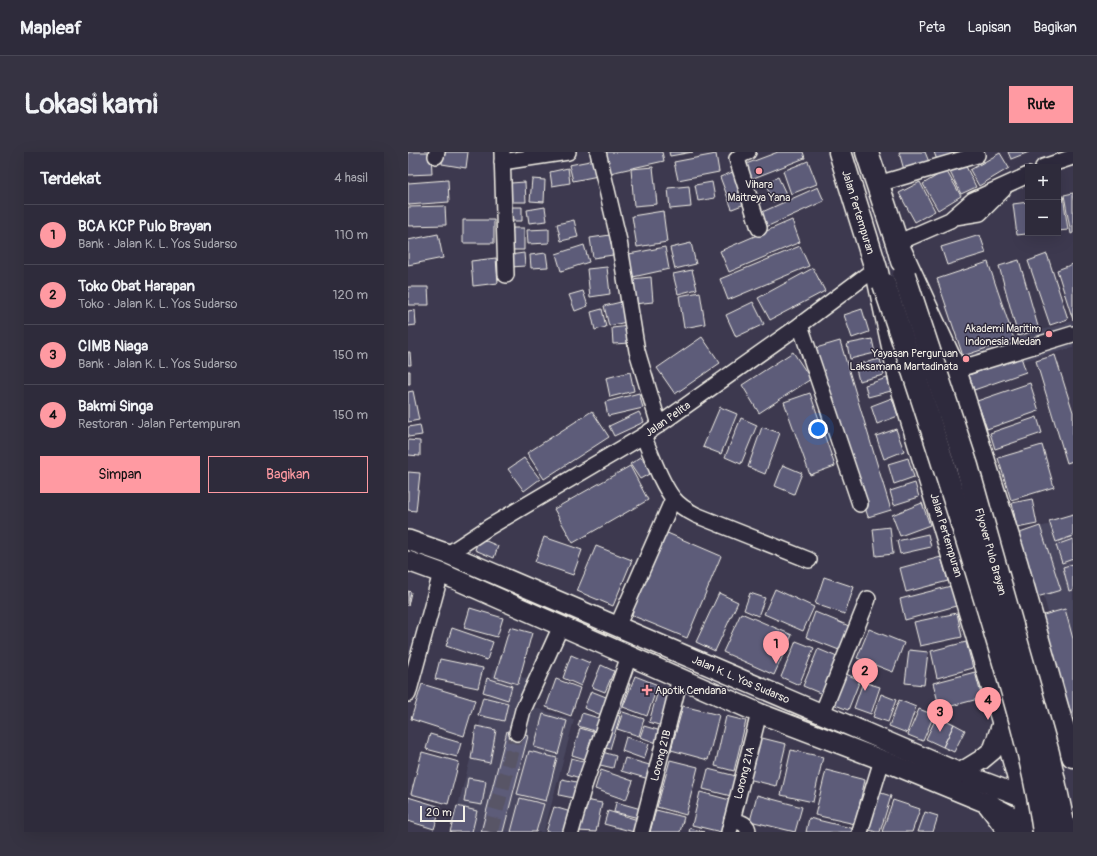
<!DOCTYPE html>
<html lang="id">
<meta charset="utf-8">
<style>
:root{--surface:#2e2b3b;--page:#363342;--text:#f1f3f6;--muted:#a7a7af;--line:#494755;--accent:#ff9aa2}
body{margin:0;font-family:Pangolin,sans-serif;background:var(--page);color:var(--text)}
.controls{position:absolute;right:12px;top:12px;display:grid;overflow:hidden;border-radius:0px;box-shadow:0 4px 16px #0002}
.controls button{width:36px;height:36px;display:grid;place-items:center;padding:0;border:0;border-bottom:1px solid var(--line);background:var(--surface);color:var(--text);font:20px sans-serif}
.scale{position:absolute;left:12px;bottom:10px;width:45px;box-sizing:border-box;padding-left:4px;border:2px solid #f4f1e8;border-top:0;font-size:11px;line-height:14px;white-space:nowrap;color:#f4f1e8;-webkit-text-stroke:3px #2f2a3d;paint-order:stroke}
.you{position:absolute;left:410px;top:277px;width:14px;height:14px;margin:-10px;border:3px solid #fff;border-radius:50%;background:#1a73e8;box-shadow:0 0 0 6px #1a73e833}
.badge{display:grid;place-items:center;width:26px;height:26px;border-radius:50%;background:var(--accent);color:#111;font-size:13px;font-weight:700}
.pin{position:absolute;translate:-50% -33px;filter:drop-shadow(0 1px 2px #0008)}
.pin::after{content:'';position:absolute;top:21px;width:14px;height:12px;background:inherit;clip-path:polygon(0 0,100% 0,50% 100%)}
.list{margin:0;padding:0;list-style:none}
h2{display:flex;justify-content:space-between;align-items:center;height:52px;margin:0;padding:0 16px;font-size:17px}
h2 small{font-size:13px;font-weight:400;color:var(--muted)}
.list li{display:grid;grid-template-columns:26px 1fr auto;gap:12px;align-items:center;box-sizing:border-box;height:60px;padding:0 16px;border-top:1px solid var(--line)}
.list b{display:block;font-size:15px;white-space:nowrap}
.list p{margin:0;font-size:13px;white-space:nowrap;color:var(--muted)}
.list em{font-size:13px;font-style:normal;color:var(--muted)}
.actions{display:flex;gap:8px;padding:12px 16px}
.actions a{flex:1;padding:9px 0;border:1px solid var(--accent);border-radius:0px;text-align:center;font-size:14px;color:var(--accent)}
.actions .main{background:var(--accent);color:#111}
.map{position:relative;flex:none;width:665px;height:680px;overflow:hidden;border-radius:0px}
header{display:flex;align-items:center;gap:24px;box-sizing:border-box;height:56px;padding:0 20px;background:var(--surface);border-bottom:1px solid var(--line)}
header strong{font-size:19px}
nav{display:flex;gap:22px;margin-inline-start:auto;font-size:14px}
.intro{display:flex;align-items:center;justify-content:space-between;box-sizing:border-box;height:96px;padding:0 24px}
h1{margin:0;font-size:28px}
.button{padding:10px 18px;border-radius:0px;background:var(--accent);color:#111;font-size:14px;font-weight:700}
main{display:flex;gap:24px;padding:0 24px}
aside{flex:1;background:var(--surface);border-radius:0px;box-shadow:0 4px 16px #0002}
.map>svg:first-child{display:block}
</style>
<header>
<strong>Mapleaf</strong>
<nav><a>Peta</a><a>Lapisan</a><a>Bagikan</a></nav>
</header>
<div class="intro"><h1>Lokasi kami</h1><a class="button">Rute</a></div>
<main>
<aside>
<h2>Terdekat<small>4 hasil</small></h2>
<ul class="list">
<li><span class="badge">1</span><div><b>BCA KCP Pulo Brayan</b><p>Bank · Jalan K. L. Yos Sudarso</p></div><em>110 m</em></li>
<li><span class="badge">2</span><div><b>Toko Obat Harapan</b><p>Toko · Jalan K. L. Yos Sudarso</p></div><em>120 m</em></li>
<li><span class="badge">3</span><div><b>CIMB Niaga</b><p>Bank · Jalan K. L. Yos Sudarso</p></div><em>150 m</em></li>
<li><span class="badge">4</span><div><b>Bakmi Singa</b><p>Restoran · Jalan Pertempuran</p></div><em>150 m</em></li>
</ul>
<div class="actions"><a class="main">Simpan</a><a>Bagikan</a></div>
</aside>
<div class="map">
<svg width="665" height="680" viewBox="0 0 665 680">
<rect width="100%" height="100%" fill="#3d394f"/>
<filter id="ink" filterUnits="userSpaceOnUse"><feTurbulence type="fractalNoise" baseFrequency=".025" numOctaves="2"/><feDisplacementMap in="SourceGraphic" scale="8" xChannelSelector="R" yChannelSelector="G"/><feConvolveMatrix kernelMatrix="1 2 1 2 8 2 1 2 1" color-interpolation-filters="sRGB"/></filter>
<g filter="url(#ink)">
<path fill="#4a475f" d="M665,169v27l-97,25 -14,-20z
M665,367v187l-47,-176z
M86,517l37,11 1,27 42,13 -30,112h-93z"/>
<path fill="#5d5c79" stroke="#f4f1e8" d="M0,0h23l1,22 -24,1z
M35,0h25l-2,16 -24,-4z
M197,0h57l2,9 -54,12z
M261,0h24l-23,4z
M370,0h25l2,6 -54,21 -5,-15z
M491,0h26l4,10 -25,8z
M526,0h25l2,3 -23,8z
M600,0h21l-18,7z
M592,1l9,15 -30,18 -9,-16z
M308,2l3,18 -41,8 -4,-18z
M187,8l3,16 -25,5 -4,-16z
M555,8l13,27 -15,7 -13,-26z
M400,9l9,23 -26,10 -8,-23z
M245,15l4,37 -23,2 -3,-37z
M160,16l2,15 -18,3 -2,-14z
M330,18l12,32 -18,7 -12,-32z
M538,18l15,26 -23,14 -15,-26z
M370,25l9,19 -14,6 -8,-19z
M124,27l13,1 -1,22 -14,-1z
M40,28l1,22 -41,3v-22z
M117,30l1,20h-15v-19z
M304,30l3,16 -17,3 -3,-16z
M512,30l15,29 -20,11 -16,-29z
M281,34l2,21 -21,2 -2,-21z
M410,35l6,14 -58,26 -6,-14z
M665,41v40l-2,1 -7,-39z
M655,44l5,34 -10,1v-34z
M620,50v31h7l-18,2 -4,-31z
M37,54l1,19 -38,1v-19z
M103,55h11v14h-11z
M137,55l2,14 -18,2 -2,-13z
M255,59l4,31 -30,5 -5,-31z
M55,68h31v23h-31z
M166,68l4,17 -17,4 -4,-17z
M384,68l8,22 -71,30 -9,-21z
M103,76h13v22h-13z
M141,77v14l-21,1 -1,-14z
M30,82l5,24 -35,7v-25z
M202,83l3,20 -20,3 -3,-20z
M572,83l6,18 -39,12 -6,-18z
M283,91l5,21 -21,5 -5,-21z
M176,93l5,17 -28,9 -5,-17z
M392,94l9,20 -81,34 -8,-21z
M257,95l4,22 -36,8 -4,-23z
M116,101l1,13 -14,1 -1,-12z
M138,101l2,14 -17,1 -1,-13z
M639,102l21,65 -18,6 -22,-64z
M88,106l2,25 -25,3 -2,-25z
M611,108l20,70 -21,6 -19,-70z
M580,110l26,77 -51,17 -26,-77z
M665,112v56l-16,-50z
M199,115l3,27 -20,3 -3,-28z
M405,116l12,23 -55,29 -12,-22z
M284,118l5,19 -19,5 -5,-20z
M243,125l2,25 -19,2 -3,-25z
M0,135h20l1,18h-21z
M175,139l5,15 -13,5 -6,-16z
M292,140l5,32 -21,4 -5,-32z
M213,150l5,20 -17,4 -5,-20z
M345,150l11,22 -28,13 -10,-22z
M194,157l4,18 -11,3 -4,-18z
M454,157l7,23 -17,6 -8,-23z
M7,158l1,15 -8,1v-15z
M221,174l1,17 -17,1 -1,-16z
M294,185l18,26 -45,31 -18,-26z
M464,187l3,14 -25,6 -3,-15z
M432,189l51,169 -23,7 -52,-169z
M0,200h2l1,13h-3z
M385,200l18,27 -52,34 -17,-28z
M647,203l18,57v49l-6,2 -31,-102z
M613,205l5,15 -52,18 -5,-15z
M472,207l4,16 -25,6 -4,-16z
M0,219h2v13h-2z
M222,220l4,19 -24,6 -4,-19z
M479,226l4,13 -23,6 -3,-12z
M622,231l9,28 -52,18 -10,-28z
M5,239l6,29 -11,2v-30z
M231,241l4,15 -35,8 -3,-14z
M402,241l25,73 -25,9 -26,-73z
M484,246l6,18 -21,8 -6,-18z
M312,255l17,7 -16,40 -18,-7z
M184,259l17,26 -65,42 -17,-26z
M231,260l5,10 -30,14 -5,-10z
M629,265l5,16 -47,16 -5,-16z
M333,266l16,7 -16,39 -16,-7z
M12,273l2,10 -14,2v-10z
M354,275l18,6 -15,41 -17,-7z
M488,277l8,22 -20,8 -8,-23z
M0,288l12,1v15l-12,-1z
M634,293l12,42 -43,13 -13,-42z
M233,305l10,16 -11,6 -10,-15z
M116,306l16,21 -16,12 -16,-22z
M500,306l6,19 -20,7 -6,-20z
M375,313l19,8 -8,21 -19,-8z
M222,314l18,34 -75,43 -19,-34z
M0,320l12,1 -4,38 -8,-1z
M507,331l4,14 -25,8 -4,-14z
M624,347l5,25 -20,4 -5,-25z
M514,351l8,22 -30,11 -8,-21z
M665,362v22l-17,6 -7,-21z
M632,374l21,64 -24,7 -20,-63z
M482,375l3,27 -17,2 -3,-27z
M257,380l56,24 -34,82 -56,-23z
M520,382l3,13 -31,7 -3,-13z
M136,385l38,13 -9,25 -38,-13z
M71,386l19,8 -4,12 -19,-8z
M665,387v20l-11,4 -6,-18z
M188,394l36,14 -19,46 -36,-15z
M533,405l7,24 -42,11 -6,-24z
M665,412v26l-4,1 -6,-24z
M416,425l30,10 -9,27 -30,-10z
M543,434l5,20 -51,14 -5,-21z
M367,437l39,18 -11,24 -39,-17z
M0,439l3,1 -3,14z
M311,441l19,9 -23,49 -19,-9z
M342,441l15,5 -7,18 -14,-6z
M62,456l33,10 -6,19 -33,-9z
M657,457l8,30v88l-33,-111z
M407,460l34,14 -10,24 -33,-13z
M333,461l51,22 -18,40 -51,-23z
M549,461l5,24 -42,9 -6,-24z
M102,475l22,6 -14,51 -23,-7z
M44,476l41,14 -6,18 -41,-14z
M461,477l35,14 -11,29 -36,-14z
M388,489l18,7 -15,37 -18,-8z
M558,490l7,26 -36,10 -6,-27z
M410,497l24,10 -15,37 -24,-10z
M501,498l19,2 -4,33 -19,-2z
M163,503l19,8 -9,23 -18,-8z
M32,507l43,9 -5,20 -43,-9z
M193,513l13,6 -9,21 -13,-5z
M567,520l7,26 -42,11 -7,-26z
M438,522l14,6 -12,30 -15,-6z
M227,524l23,9 -11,31 -24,-9z
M79,526l25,8 -4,14 -25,-8z
M148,527l24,9 -9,28 -25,-9z
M213,529l9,3 -10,30 -8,-3z
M455,530l17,5 -9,27 -17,-6z
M14,532l53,16 -11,36 -53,-17z
M183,539l20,8 -7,17 -20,-8z
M250,539l14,4 -10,31 -13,-4z
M473,542l15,6 -8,22 -15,-5z
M75,545l25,6 -4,18 -26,-6z
M491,548l17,7 -9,26 -18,-7z
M275,554l36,9 -11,45 -37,-10z
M511,557l15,6 -11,26 -15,-6z
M215,560l21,7 -5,17 -22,-7z
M174,561l20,6 -4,13 -20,-6z
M201,561l11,3 -10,33 -11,-3z
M135,562l24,7 -9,33 -24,-7z
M318,564l20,5 -12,50 -19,-5z
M529,564l17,8 -11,23 -17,-8z
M546,572l11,6 -11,22 -11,-5z
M68,574l20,4 -6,33 -19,-4z
M236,574l17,5 -4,12 -17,-6z
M172,576l16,5 -8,27 -16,-5z
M99,579l21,5 -25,96h-22z
M22,582l31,9 -4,14 -31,-8z
M346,584l32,8 -10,42 -32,-8z
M218,585l23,7 -5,15 -22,-8z
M383,598l32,7 -10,45 -32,-7z
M121,599l28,7 -11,43 -29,-7z
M191,599l17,5 -3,12 -17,-4z
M14,600l37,10 -11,42 -37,-10z
M163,606l16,4 -4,17 -16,-5z
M217,606l28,8 -4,13 -28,-8z
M262,608l28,7 -12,48 -29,-8z
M300,617l28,7 -5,20 -28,-7z
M193,618l32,11 -7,19 -31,-11z
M418,618l39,10 -10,44 -40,-9z
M60,626l18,3 -4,24 -18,-3z
M154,627l19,4 -3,16 -19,-4z
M292,640l30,8 -9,32 -29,-7z
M470,640l13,4 -11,36h-4l-10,-3z
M349,643l45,12 -7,25 -45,-11z
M0,645l33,10 -7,22 -26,-8z
M112,646l24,6 -8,28h-25z
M177,648l17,3 -6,29 -18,-1z
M485,648l27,9 -8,23h-30z
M208,650l25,7 -2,9 -25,-6z
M49,654l20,5 -5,21h-22z
M146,655l17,5 -6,20h-19z
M248,658l28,7 -4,15h-30z
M200,659l30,9 -4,12 -30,-8z
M517,660l13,4 -5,16h-15z
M401,666l46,11 -1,3h-48z
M282,676l14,4h-15z"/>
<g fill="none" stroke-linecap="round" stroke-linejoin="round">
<path stroke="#585566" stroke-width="15" stroke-dasharray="15 8" stroke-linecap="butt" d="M82,680l27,-99"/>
<g stroke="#f4f1e8" stroke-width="18">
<g id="minor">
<path d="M94,0l4,123"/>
<path d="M190,0l21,89 18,110 22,74"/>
<path d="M340,0l-5,2 -6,5 22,69"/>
<path d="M28,4l1,-4"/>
<path d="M94,10l66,-10"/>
<path d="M635,15l30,-10"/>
<path d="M470,32l99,-29"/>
<path d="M547,65l25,-4 23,-23"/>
<path d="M489,91l53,-23 23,-20 55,-25"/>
<path d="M392,173l60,179"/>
<path d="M547,218l118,-36"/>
<path d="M235,284c9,19 17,46 30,62 6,8 15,13 23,17l113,45"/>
<path id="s1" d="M40,402l41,-27 154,-91 157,-111 76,-57"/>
<path d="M209,475l56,-128"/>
<path d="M0,542l33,-121"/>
<path d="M414,562l46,-115"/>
<path d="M109,581l6,-23 38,-84"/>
<path d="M324,668c7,2 16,3 16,12"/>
<path d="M163,680l13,-46 45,-130"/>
<path id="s2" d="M233,680l39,-154"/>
<path id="s3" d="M321,680l30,-119"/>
<path d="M452,680l22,-72"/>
</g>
</g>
<g stroke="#f4f1e8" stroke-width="22">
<g id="major">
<path id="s4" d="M0,388l40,14 512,219 64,24"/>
<path d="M0,409l33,12 318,140 123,47 107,44 41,22"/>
<path d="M552,621l21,-13 12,-10 10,-29"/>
</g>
</g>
<g stroke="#f4f1e8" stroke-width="25">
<g id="highway">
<path id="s5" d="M432,0l37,120 24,112 102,337 21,76 7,35"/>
<path d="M459,0l30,91 5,18"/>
<path d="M491,96l56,122 61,192 46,163 11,31"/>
<path d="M581,652l21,28"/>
</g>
</g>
<use href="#minor" stroke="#2f2a3d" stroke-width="15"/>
<use href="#major" stroke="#2f2a3d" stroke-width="19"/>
<use href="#highway" stroke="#2f2a3d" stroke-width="22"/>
<g stroke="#f4f1e8" stroke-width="25" stroke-linecap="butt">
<g id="highway-bridge">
<path id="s6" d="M496,123l63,191 81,287 17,79"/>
<path d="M476,132c37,109 72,218 105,328 21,71 45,147 55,220"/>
</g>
</g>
<use href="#highway-bridge" stroke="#2f2a3d" stroke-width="22"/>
</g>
</g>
<g fill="#ff9aa2" stroke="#2f2a3d" stroke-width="1.5">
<circle cx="351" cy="19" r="4"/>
<circle cx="641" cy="182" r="4"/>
<circle cx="558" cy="207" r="4"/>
<path d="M237 532h4v4h4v4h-4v4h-4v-4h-4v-4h4z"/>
</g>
<g text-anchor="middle" stroke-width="3" stroke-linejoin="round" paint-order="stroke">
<g font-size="11" fill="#f4f1e8" stroke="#2f2a3d" text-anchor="end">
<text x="351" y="36" text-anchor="middle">Vihara<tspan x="351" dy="13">Maitreya Yana</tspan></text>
<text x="633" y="180">Akademi Maritim<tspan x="633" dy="13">Indonesia Medan</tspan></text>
<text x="550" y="205">Yayasan Perguruan<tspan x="550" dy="13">Laksamana Martadinata</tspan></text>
<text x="247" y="542" text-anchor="start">Apotik Cendana</text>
</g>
<g font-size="11" fill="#f4f1e8" stroke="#2f2a3d">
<text dy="4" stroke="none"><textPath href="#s5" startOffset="63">Jalan Pertempuran</textPath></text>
<text dy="4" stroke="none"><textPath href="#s1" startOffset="258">Jalan Pelita</textPath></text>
<text dy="4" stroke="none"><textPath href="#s5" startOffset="398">Jalan Pertempuran</textPath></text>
<text dy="4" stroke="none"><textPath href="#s6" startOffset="290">Flyover Pulo Brayan</textPath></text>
<text dy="4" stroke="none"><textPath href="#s4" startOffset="361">Jalan K. L. Yos Sudarso</textPath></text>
<text dy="4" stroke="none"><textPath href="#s2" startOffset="79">Lorong 21B</textPath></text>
<text dy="4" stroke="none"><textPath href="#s3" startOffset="61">Lorong 21A</textPath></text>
</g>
</g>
</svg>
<div class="controls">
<button>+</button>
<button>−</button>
</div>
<div class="scale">20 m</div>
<div class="you"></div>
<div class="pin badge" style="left:368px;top:512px">1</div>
<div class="pin badge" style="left:457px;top:539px">2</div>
<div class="pin badge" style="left:532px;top:580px">3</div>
<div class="pin badge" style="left:580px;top:568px">4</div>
</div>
</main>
